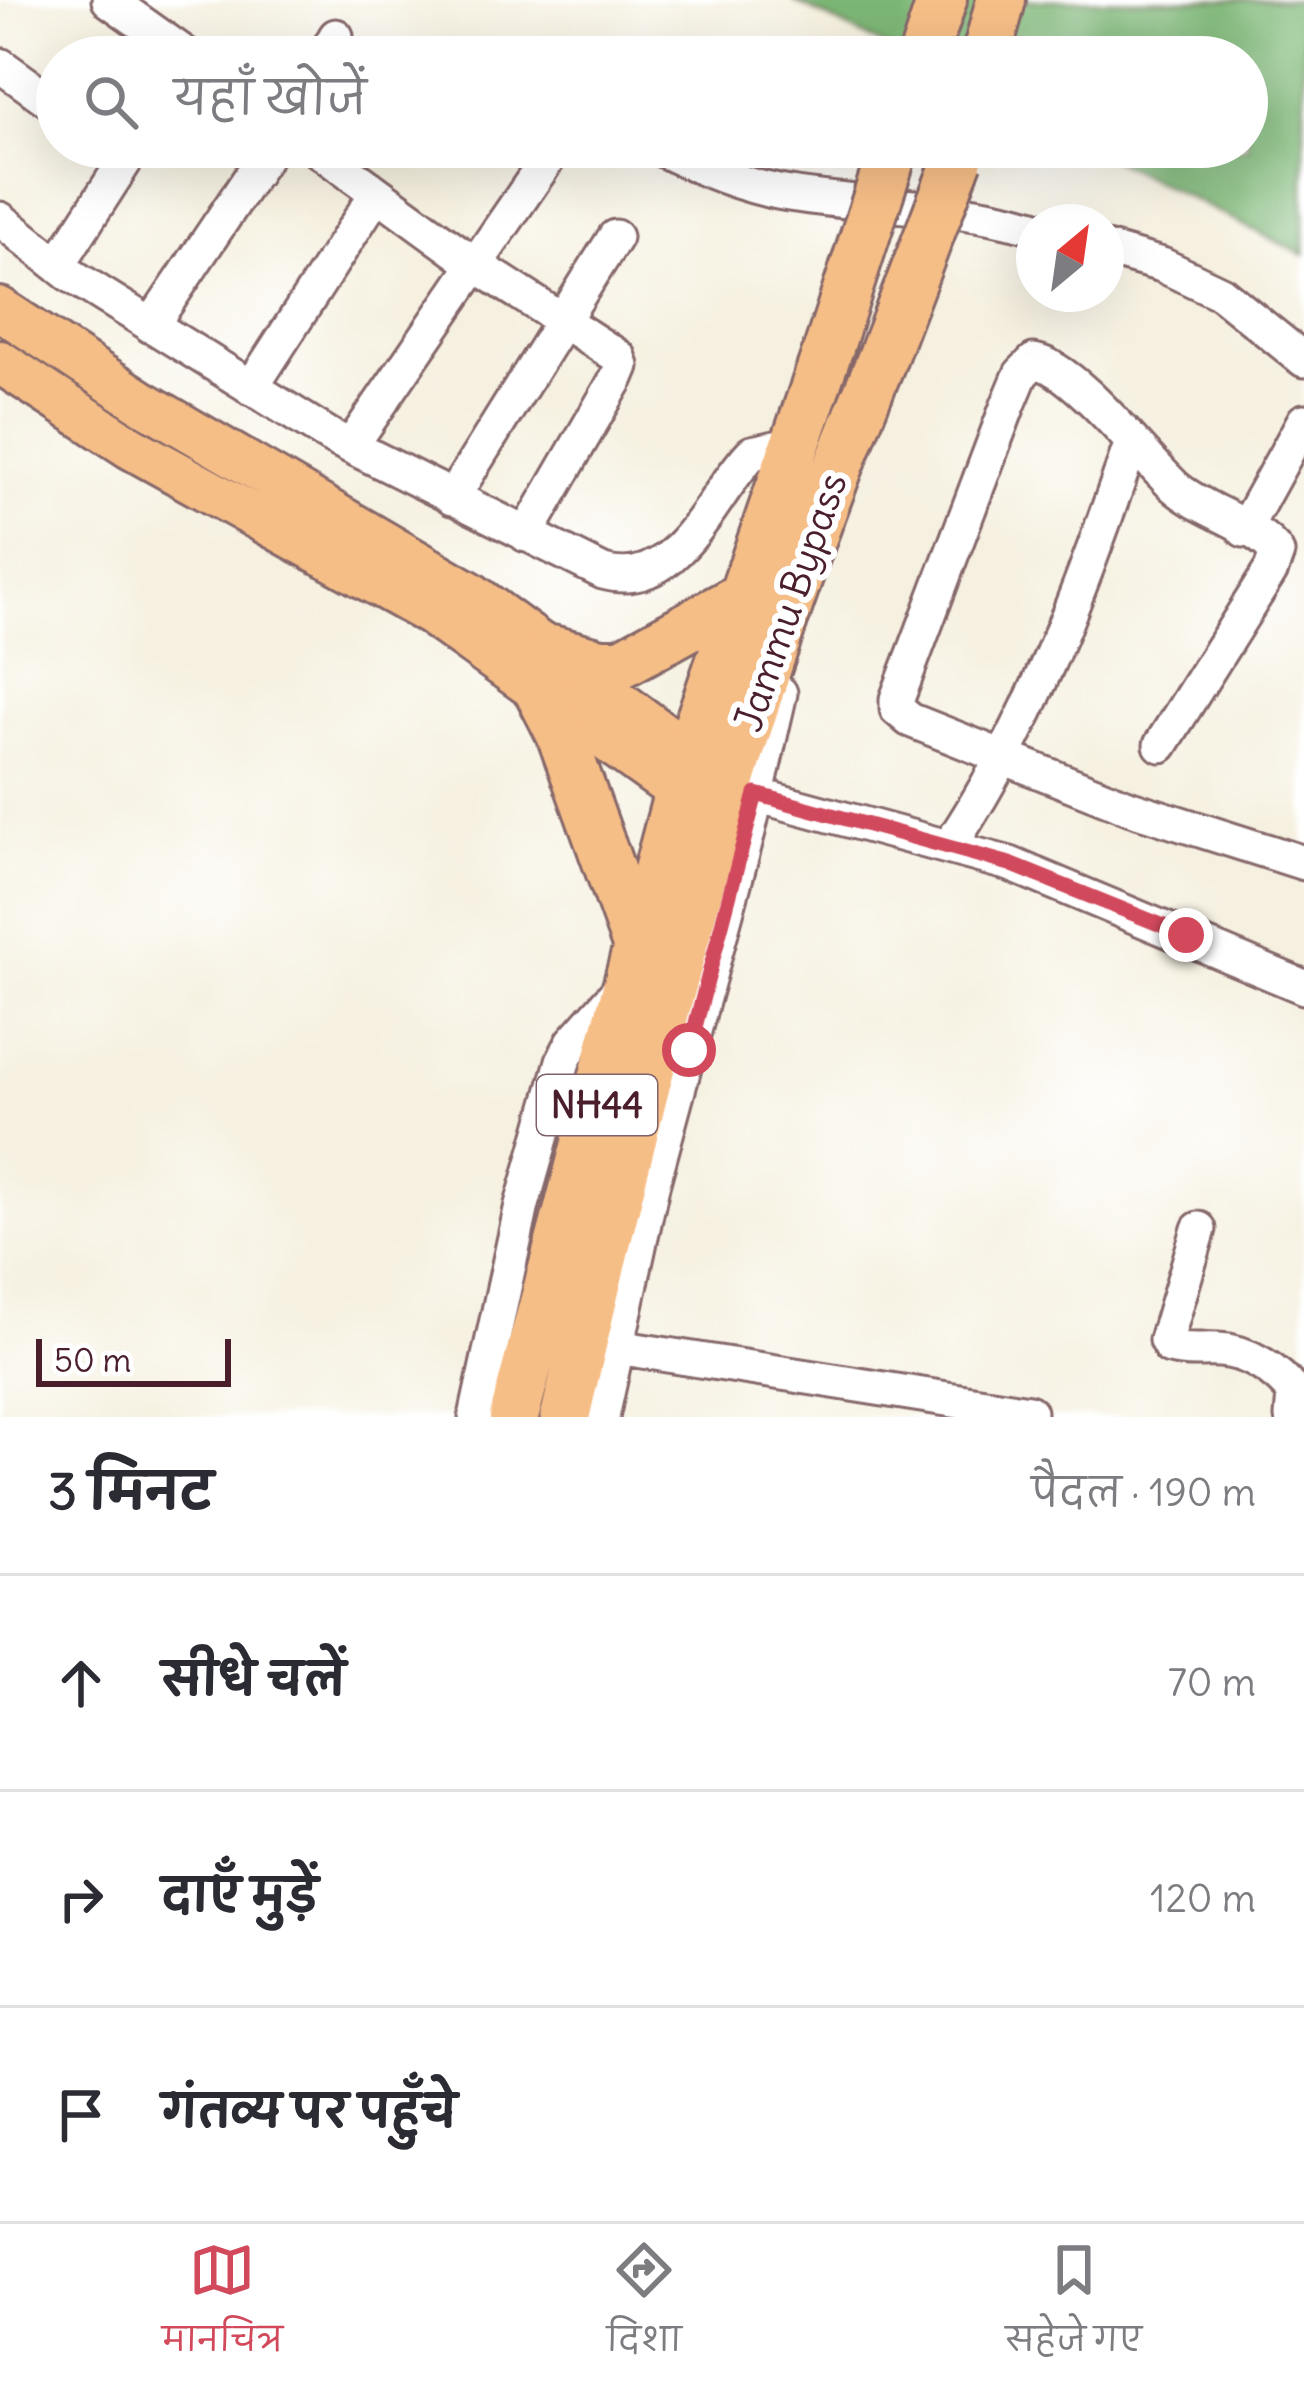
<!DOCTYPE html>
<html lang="hi">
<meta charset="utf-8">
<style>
:root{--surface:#fff;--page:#f7f7f7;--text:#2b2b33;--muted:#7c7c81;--line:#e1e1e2;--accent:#d1495b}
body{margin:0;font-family:Delius,"Playpen Sans Deva",sans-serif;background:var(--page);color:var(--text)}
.compass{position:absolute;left:1016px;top:204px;width:108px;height:108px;border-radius:50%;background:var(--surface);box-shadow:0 12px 48px #0002;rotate:29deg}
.scale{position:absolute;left:36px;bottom:30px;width:195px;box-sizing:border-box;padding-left:12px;border:6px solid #4a1f2b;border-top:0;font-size:33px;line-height:42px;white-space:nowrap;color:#4a1f2b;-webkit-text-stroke:9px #fff;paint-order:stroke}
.stop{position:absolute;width:36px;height:36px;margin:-27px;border:9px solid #d1495b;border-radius:50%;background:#fff}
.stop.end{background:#d1495b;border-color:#fff;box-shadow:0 3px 12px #0008}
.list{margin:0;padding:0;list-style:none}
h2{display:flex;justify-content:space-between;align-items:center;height:156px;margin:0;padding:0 48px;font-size:51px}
h2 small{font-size:39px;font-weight:400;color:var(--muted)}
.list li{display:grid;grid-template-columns:78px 1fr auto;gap:36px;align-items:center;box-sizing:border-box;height:216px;padding:0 48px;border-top:3px solid var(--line)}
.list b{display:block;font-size:45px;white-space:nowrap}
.list em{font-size:39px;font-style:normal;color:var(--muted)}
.icon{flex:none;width:66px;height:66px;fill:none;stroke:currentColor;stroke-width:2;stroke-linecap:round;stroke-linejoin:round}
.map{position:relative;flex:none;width:1304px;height:1417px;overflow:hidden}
.search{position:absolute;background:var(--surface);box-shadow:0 12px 48px #0002;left:36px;right:36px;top:36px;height:132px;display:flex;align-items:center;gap:30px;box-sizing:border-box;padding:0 42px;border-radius:66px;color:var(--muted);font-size:45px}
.sheet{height:804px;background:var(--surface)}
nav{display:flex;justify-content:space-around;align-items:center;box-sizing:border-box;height:168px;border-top:3px solid var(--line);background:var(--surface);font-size:33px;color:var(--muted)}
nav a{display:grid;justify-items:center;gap:6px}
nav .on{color:var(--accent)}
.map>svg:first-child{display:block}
</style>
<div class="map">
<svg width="1304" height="1417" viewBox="0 0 1304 1417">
<rect width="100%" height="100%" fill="#fff"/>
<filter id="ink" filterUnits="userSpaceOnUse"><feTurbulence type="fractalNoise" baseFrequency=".00833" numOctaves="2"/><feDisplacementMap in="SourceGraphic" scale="24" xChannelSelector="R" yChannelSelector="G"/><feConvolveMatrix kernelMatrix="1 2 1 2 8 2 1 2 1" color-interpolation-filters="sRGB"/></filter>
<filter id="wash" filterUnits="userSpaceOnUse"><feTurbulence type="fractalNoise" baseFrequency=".004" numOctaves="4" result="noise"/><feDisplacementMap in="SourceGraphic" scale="48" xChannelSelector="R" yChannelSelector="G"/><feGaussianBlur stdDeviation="2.7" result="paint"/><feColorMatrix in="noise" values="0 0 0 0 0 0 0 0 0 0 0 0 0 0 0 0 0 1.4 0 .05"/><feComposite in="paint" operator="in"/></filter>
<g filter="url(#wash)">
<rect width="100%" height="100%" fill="#f5f0df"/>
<path fill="#7bb675" stroke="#626a50" stroke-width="3" d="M792,0h512v255l-217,-108h160v-90h-341z"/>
</g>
<g filter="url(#ink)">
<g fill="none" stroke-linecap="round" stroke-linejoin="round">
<g stroke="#86686a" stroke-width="39">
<path id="minor" d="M109,0l80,57
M324,57l12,-21
M0,65l57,41
M314,147l159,116 146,94 3,9 -5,12 -91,157
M657,147c38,19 79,37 121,45 85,16 172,10 256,35
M0,219l69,55 261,162 273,136c75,21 106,-75 149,-119l42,-9
M1106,249l56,16 59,28 83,67
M58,265l76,-118
M151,326l120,-179
M251,388l126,-195
M351,446l205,-299
M452,498l163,-261
M1244,530l60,-109
M1161,745l110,-175 6,-17c-17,-27 -76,-42 -103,-67 -31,-29 -100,-119 -140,-125l-13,13 -13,31 -111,294v10l13,11 221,88 173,55
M756,795l254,69 294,123
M949,847c84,-125 134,-264 183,-405
M1199,1229l-33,111 4,7c16,5 32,2 49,3 28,1 59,21 75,43l-2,24
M617,1347l412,65
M476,1417l46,-212 41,-144 10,-19 48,-54
M602,1417l50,-231 96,-354 32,-139"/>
</g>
<g stroke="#86686a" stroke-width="48">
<path id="major" d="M0,309l142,93 328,191 219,160 27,13
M0,362l130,85 301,167 248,178 28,15"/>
</g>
<g stroke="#86686a" stroke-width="54">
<path id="highway" d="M923,57l19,-57
M986,57l15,-57
M551,650l50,13h21l118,-65
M537,687l24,47 78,216
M514,1417l175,-664 141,-409
M565,1417c84,-362 172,-712 316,-1056"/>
</g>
<use href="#minor" stroke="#fff" stroke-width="33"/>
<use href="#major" stroke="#f6be87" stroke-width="42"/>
<use href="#highway" stroke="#f6be87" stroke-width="48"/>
<g stroke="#86686a" stroke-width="54" stroke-linecap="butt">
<path id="highway-bridge" d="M830,344l64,-197
M881,361l77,-202"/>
</g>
<use href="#highway-bridge" stroke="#f6be87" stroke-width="48"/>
</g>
</g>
<g fill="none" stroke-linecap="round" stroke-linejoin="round" filter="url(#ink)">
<path stroke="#d1495b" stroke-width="15" d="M689,1050l67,-256 254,70 176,71"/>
</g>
<g text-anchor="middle" stroke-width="12" stroke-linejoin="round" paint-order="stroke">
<rect fill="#fff" stroke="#80626b" stroke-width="3" x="537" y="1075" width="120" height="60" rx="9"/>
<g font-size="36" font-weight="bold" fill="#4a1f2b">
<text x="597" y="1118">NH44</text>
</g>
<g font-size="39" fill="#4a1f2b" stroke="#fff">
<text transform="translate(790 602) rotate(-71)" y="14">Jammu Bypass</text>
</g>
</g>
</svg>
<svg class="compass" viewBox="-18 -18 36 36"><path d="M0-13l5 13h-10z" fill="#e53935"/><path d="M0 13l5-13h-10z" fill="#7c7c81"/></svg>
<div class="scale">50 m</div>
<div class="stop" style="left:689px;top:1050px"></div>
<div class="stop end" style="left:1186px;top:935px"></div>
<div class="search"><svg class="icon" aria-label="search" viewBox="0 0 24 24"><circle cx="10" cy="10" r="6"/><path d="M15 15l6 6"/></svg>यहाँ खोजें</div>
</div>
<section class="sheet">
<h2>3 मिनट<small>पैदल · 190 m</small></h2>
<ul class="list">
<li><svg class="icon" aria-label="ahead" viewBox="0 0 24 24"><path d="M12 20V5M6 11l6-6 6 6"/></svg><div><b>सीधे चलें</b></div><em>70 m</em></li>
<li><svg class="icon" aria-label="right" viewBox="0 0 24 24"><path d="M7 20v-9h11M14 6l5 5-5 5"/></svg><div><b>दाएँ मुड़ें</b></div><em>120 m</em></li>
<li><svg class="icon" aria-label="arrive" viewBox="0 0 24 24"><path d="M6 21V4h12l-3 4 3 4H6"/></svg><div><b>गंतव्य पर पहुँचे</b></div></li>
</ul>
</section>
<nav>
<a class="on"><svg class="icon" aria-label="map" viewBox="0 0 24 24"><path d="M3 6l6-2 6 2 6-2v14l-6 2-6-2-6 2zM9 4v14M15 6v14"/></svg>मानचित्र</a>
<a><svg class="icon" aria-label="directions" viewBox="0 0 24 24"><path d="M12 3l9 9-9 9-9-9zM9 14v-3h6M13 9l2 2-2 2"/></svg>दिशा</a>
<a><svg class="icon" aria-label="saved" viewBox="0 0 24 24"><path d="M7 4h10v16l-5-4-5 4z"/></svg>सहेजे गए</a>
</nav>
